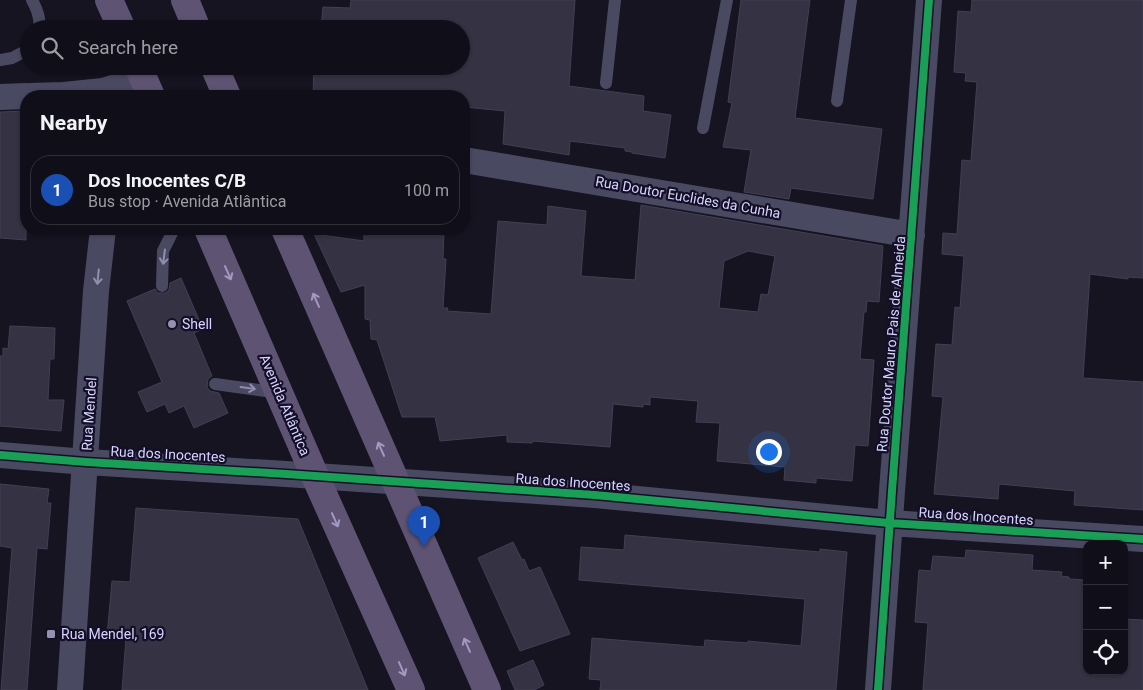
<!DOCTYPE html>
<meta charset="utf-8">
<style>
:root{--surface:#100f19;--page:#1e1d26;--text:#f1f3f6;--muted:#9c9ca2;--line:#302f38;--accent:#9591b1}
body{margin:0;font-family:Roboto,sans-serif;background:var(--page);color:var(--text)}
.controls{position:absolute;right:15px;bottom:15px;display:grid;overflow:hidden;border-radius:10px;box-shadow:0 1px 4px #0004}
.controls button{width:45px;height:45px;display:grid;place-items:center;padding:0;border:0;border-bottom:1px solid var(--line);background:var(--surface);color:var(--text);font:25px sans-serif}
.you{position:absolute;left:768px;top:451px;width:18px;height:18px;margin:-12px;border:4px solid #fff;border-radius:50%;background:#1a73e8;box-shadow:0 0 0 8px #1a73e833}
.badge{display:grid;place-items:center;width:32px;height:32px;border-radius:50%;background:var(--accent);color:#fff;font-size:16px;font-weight:700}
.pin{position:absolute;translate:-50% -41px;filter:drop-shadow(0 1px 2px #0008)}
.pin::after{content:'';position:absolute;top:26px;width:18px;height:15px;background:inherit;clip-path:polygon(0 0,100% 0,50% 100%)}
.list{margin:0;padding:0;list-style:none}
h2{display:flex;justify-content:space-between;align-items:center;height:65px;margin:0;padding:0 20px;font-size:21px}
h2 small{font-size:16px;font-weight:400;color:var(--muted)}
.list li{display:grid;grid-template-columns:32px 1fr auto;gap:15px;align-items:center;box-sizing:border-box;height:70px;margin:0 10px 10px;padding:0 10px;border:1px solid var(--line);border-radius:20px}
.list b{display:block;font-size:19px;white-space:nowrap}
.list p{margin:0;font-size:16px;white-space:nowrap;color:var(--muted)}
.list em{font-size:16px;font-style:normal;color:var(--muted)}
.icon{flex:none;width:28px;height:28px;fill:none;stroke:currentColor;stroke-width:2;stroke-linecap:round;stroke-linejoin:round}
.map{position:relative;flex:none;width:1143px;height:690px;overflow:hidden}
.search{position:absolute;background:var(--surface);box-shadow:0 1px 4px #0004;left:20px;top:20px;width:450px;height:55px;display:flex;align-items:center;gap:12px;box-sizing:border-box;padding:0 18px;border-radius:28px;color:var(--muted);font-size:19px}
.panel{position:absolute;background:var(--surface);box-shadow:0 1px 4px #0004;left:20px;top:90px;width:450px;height:145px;border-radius:20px}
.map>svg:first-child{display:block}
</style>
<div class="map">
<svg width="1143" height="690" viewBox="0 0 1143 690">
<rect width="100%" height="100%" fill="#161421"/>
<path fill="#343243" stroke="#433f54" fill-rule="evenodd" d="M351,0h224l-6,86 75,10 -1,15 28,4 -6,43 -33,-5v-1l-7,-1v-3l-55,-7 -1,14 -66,-11 2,-33 -41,-4v-11h-151l1,-30h147v-37l-140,-1 2,-21 27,1z
M741,0h69l-15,118 87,11 -9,70 -82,-11 -2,11 -45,-7 7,-42 -28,-3 9,-44 -4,-1z
M972,0h171v278l-15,-1v2l-38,-5 -7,104 60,4v128l-69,-5 1,-14 -76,-7 -1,15 -64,-5 9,-97 -11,-1 4,-52 16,1 3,-38 5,1 4,-52 -22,-2 1,-21 14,1 5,-74 9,1 6,-79 -12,-1 1,-8 -12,-1 4,-61 13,1z
M26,111v129l-26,-2v-126z
M641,205l242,41 -4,56 -12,-1 -1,11h-2l-4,47 14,1 -6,86 -13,-1 -3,36 -36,-3v5l-32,-3 1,-13 -68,-6 3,-38 -24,-1 2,-21 -48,-4v8l-7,-1v3l-30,-3 -3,43 -77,-6 -1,2 -25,-1v-7l-67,6 -5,-24h-33l-25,-77 -6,-1 -1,-19 -5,-1v-34l-24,7 -27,-58 50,7v-12h80l-1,30h3l-3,49h5l-1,3 44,3 7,-93 49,4 1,-19 38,5 -5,65 54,4zM748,251l27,5 -7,39 -7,-1 -3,18 -39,-4 5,-47z
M181,278l22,51 -9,4 18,43 -4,3 -1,8 3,4 9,2 9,20 -34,15 -10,-22 -15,7 -4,-9 -18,8 -9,-20 24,-10 -35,-81 28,-12 3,4h7l4,-3 1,-7z
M10,326l45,2 -1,31h-4l-2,41h16l-3,31 -61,-5v-70h3v-8l5,1z
M0,484l49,5 -2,14h4l-4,46 -10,-1 -10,142h-26l11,-142 -12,-2z
M136,508l162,11 70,171h-246l4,-52 -19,-2 5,-55 18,1z
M625,535l195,17v-3l27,3 -11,138h-236l1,-10 -12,-1 3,-41 112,9 1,-7 43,3v-2l53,5 4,-47 -226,-19 2,-33 43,3z
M513,542l9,18 2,-1 5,12 11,-4 30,67 -50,17 -42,-93z
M966,550l67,5 -1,15 30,2 -1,4 8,1v2l18,1v91h37v-52l19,1v70h-220l5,-67 -13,-1 4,-52 12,1 2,-15 32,2z
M533,660l11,25 -10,5h-19l-8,-19z"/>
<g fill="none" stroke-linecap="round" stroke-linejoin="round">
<path stroke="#4a4962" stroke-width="12" d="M32,0c5,9 9,19 7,29
M0,60l12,-2 17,-9
M606,83l9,-83
M837,101l14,-101
M703,128l24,-128
M162,286l1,-35 11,-22
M215,384l65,9"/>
<path stroke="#4a4962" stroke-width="26" d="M30,96l34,-1 39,-4 13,-4 25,-13
M0,97l26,-1
M464,160l448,75
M0,455l86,7 200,12 309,21 294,28 254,16
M70,690l26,-399 7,-62
M878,690l14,-199 37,-491"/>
<path stroke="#5e5373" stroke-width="28" d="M109,0l13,29
M185,0l12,29
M138,66l13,30
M214,66l13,30
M208,229l107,247 96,214
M285,229l202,461"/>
<g stroke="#130f26" stroke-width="11">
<path id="cycleway" d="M0,455l86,7 200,12 309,21 294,28 254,16
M878,690l14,-199 37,-491"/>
</g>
<use href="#cycleway" stroke="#1a9f57" stroke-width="8"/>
</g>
<defs><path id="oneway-shaft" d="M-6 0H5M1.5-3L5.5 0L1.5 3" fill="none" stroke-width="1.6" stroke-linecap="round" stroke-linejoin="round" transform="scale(1.25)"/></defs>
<g stroke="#928eb0">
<use href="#oneway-shaft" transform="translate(164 257) rotate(97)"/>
<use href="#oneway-shaft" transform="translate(98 277) rotate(96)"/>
<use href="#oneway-shaft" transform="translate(248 388) rotate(8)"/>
</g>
<g stroke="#a29ac0">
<use href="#oneway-shaft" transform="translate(228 273) rotate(66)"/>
<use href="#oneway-shaft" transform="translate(316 300) rotate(-114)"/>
<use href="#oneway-shaft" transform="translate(381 449) rotate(-114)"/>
<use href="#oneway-shaft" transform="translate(335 520) rotate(66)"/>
<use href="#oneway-shaft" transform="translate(467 645) rotate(-114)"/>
<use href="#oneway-shaft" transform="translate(402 669) rotate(66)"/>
</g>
<g fill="#9591b1" stroke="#130f26" stroke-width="2">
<circle cx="172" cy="324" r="5"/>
<rect x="46" y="629" width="10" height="10" rx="2.5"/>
</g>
<g text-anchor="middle" stroke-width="4.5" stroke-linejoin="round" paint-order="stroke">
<g font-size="14" fill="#d9d4ff" stroke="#130f26">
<text transform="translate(688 197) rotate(10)" y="5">Rua Doutor Euclides da Cunha</text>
<text transform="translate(891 344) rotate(-85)" y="5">Rua Doutor Mauro Pais de Almeida</text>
<text transform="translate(285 405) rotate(67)" y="5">Avenida Atlântica</text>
<text transform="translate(89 414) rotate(-86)" y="5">Rua Mendel</text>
<text transform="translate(168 454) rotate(3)" y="5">Rua dos Inocentes</text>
<text transform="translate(573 482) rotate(4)" y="5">Rua dos Inocentes</text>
<text transform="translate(976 516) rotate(4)" y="5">Rua dos Inocentes</text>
</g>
<g font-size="14" fill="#d9d4ff" stroke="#130f26" text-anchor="start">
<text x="182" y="329">Shell</text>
<text x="61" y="639">Rua Mendel, 169</text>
</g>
</g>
</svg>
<div class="controls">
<button>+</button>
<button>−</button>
<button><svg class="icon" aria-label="locate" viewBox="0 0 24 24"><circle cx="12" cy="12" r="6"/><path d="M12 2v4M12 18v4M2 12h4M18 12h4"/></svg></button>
</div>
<div class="you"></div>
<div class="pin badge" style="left:424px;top:547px;background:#1a4fb4">1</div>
<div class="search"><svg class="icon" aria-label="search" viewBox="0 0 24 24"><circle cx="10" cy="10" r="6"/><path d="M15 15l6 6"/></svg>Search here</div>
<section class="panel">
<h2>Nearby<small></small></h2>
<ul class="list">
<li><span class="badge" style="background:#1a4fb4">1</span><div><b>Dos Inocentes C/B</b><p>Bus stop · Avenida Atlântica</p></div><em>100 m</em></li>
</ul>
</section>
</div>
